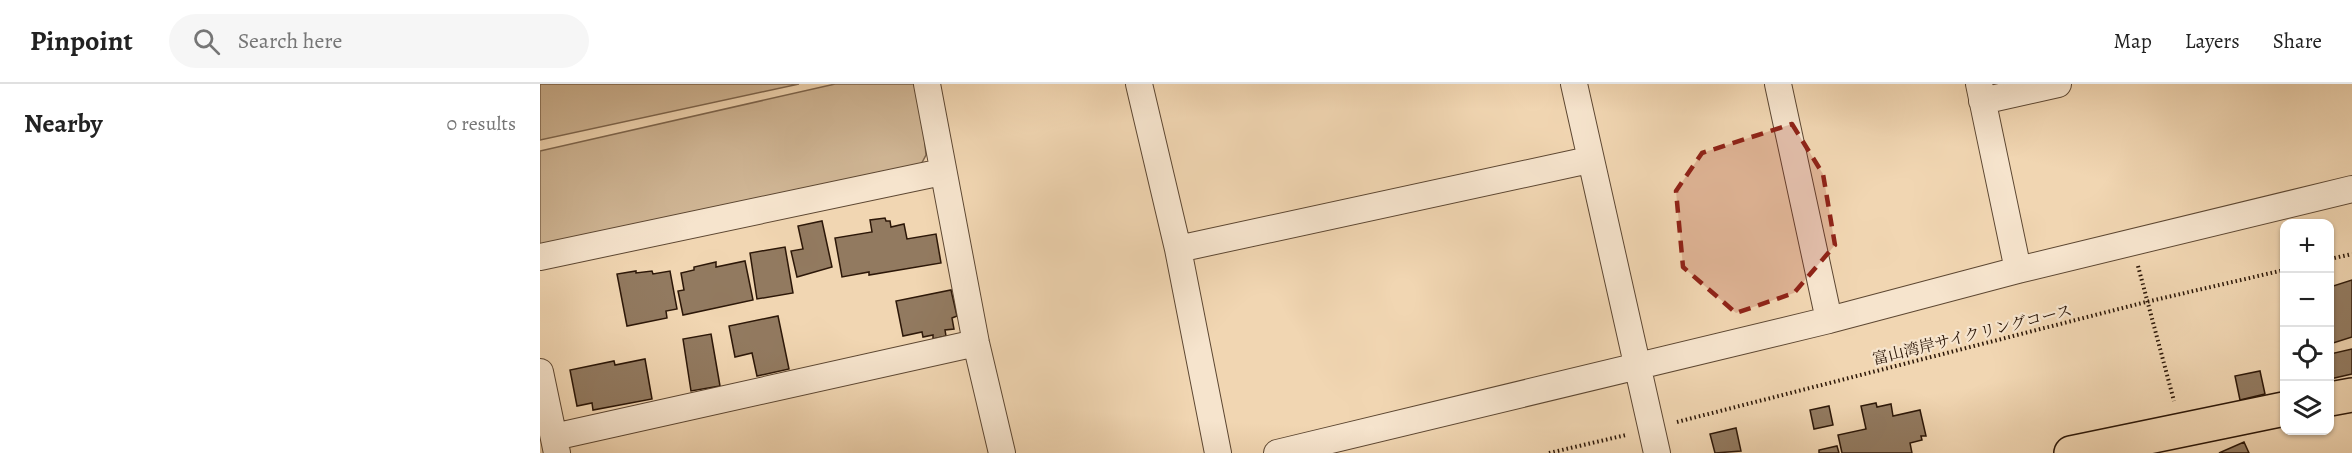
<!DOCTYPE html>
<meta charset="utf-8">
<style>
:root{--surface:#fff;--page:#f6f6f6;--text:#222;--muted:#767676;--line:#e0e0e0}
body{margin:0;font-family:Alegreya,"Noto Serif JP",serif;background:var(--page);color:var(--text)}
.controls{position:absolute;right:18px;bottom:18px;display:grid;overflow:hidden;border-radius:12px;box-shadow:0 2px 4px #0004}
.controls button{width:54px;height:54px;display:grid;place-items:center;padding:0;border:0;border-bottom:2px solid var(--line);background:var(--surface);color:var(--text);font:30px sans-serif}
.list{margin:0;padding:0;list-style:none}
h2{display:flex;justify-content:space-between;align-items:center;height:78px;margin:0;padding:0 24px;font-size:26px}
h2 small{font-size:20px;font-weight:400;color:var(--muted)}
.icon{flex:none;width:33px;height:33px;fill:none;stroke:currentColor;stroke-width:2;stroke-linecap:round;stroke-linejoin:round}
.map{position:relative;flex:none;width:1812px;height:369px;overflow:hidden}
header{display:flex;align-items:center;gap:36px;box-sizing:border-box;height:84px;padding:0 30px;background:var(--surface);border-bottom:2px solid var(--line)}
header strong{font-size:28px}
nav{display:flex;gap:33px;margin-inline-start:auto;font-size:21px}
.search{width:420px;height:54px;background:var(--page);display:flex;align-items:center;gap:15px;box-sizing:border-box;padding:0 21px;border-radius:33px;color:var(--muted);font-size:22px}
main{display:flex}
aside{flex:1;background:var(--surface)}
.map>svg:first-child{display:block}
</style>
<header>
<strong>Pinpoint</strong>
<div class="search"><svg class="icon" aria-label="search" viewBox="0 0 24 24"><circle cx="10" cy="10" r="6"/><path d="M15 15l6 6"/></svg>Search here</div>
<nav><a>Map</a><a>Layers</a><a>Share</a></nav>
</header>
<main>
<aside>
<h2>Nearby<small>0 results</small></h2>
<ul class="list">
</ul>
</aside>
<div class="map">
<svg width="1812" height="369" viewBox="0 0 1812 369">
<rect width="100%" height="100%" fill="#f1d6b2"/>
<filter id="stains"><feTurbulence type="fractalNoise" baseFrequency=".00333" numOctaves="4"/><feColorMatrix values="0 0 0 0 .2 0 0 0 0 .09 0 0 0 0 .02 0 0 0 .5 -.17"/></filter>
<radialGradient id="worn" r=".72"><stop offset=".6" stop-color="#630" stop-opacity="0"/><stop offset="1" stop-color="#630" stop-opacity=".3"/></radialGradient>
<path fill="#d0b695" stroke="#7e664e" stroke-width="1.5" d="M0,0h259l-259,56z
M295,0h79l9,38 3,33 -7,13 -379,77v-94z"/>
<path fill="#927a60" stroke="#2c1708" stroke-width="1.5" d="M345,134l1,3h4l1,6 13,-3 3,15 29,-5 5,29 -72,12v-3l-27,5 -7,-39 37,-6 -2,-12z
M282,137l10,46 -35,10 -6,-26 12,-2 -5,-23z
M245,163l8,46 -36,6 -7,-46z
M205,177l8,39 -70,15 -5,-24 6,-1 -3,-17 13,-3v-3l22,-5v5z
M96,187v2l16,-2 1,3 17,-3 7,38 -11,2 1,7 -40,8 -10,-52z
M1812,196v57l-22,7v-57z
M411,206l6,26 -5,2 2,11 -9,1 1,6 -13,3v-4l-10,2 -1,-5 -19,4 -7,-35z
M238,232l11,53 -32,7 -5,-23 -17,4 -6,-31z
M171,250l9,52 -29,5 -8,-52z
M1812,265v25l-22,5v-25z
M105,275l7,40 -59,11 -1,-7 -15,3 -7,-36 44,-9 1,4z
M1720,287l5,23 -25,6 -5,-24z
M1336,319l1,4 14,-3 2,12 27,-6 6,26h-5l1,4 -12,3 2,10h-70l-4,-18 28,-6 -5,-23z
M1289,322l4,19 -19,4 -4,-19z
M1196,344l5,23 -26,2 -5,-19z
M1704,358l5,11h-30z
M1297,362l2,7h-20v-3z"/>
<g fill="none" stroke-linecap="round" stroke-linejoin="round">
<g stroke="#5d4732" stroke-width="28">
<path id="minor" d="M387,0l49,259 26,110
M599,0l39,165 40,204
M1034,0l83,369
M1238,0l51,236
M1439,0l39,186
M1442,17l76,-17
M638,165l411,-89
M0,173l402,-85
M0,288l17,81
M14,353l422,-94
M737,369l552,-133 189,-50 334,-81"/>
</g>
<g stroke="#2c1708" stroke-width="36">
<path id="trunk" d="M1790,315l22,-4
M1531,369l213,-44"/>
</g>
<path stroke="#2c1708" stroke-width="4" stroke-dasharray="1.5 3" stroke-linecap="butt" d="M1790,175l22,-5
M1598,182l36,135
M1137,338l469,-120 138,-32
M1009,369l77,-18"/>
<use href="#minor" stroke="#f6e4cd" stroke-width="26"/>
<use href="#trunk" stroke="#f1d6b2" stroke-width="33"/>
</g>
<path fill="#8f2418" fill-opacity="0.2" stroke="#8f2418" stroke-width="4.5" stroke-dasharray="12 8" stroke-linejoin="round" d="M1252,40l31,50 12,71 -41,48 -58,20 -53,-46 -7,-76 26,-38z"/>
<g text-anchor="middle" stroke-width="4.5" stroke-linejoin="round" paint-order="stroke">
<g font-size="16" fill="#2c1708" stroke="#f6e4cd">
<text transform="translate(1432 250) rotate(-14)" y="6">富山湾岸サイクリングコース</text>
</g>
</g>
<rect width="100%" height="100%" filter="url(#stains)"/>
<rect width="100%" height="100%" fill="url(#worn)"/>
</svg>
<div class="controls">
<button>+</button>
<button>−</button>
<button><svg class="icon" aria-label="locate" viewBox="0 0 24 24"><circle cx="12" cy="12" r="6"/><path d="M12 2v4M12 18v4M2 12h4M18 12h4"/></svg></button>
<button><svg class="icon" aria-label="layers" viewBox="0 0 24 24"><path d="M12 4l9 5-9 5-9-5zM3 14l9 5 9-5"/></svg></button>
</div>
</div>
</main>
